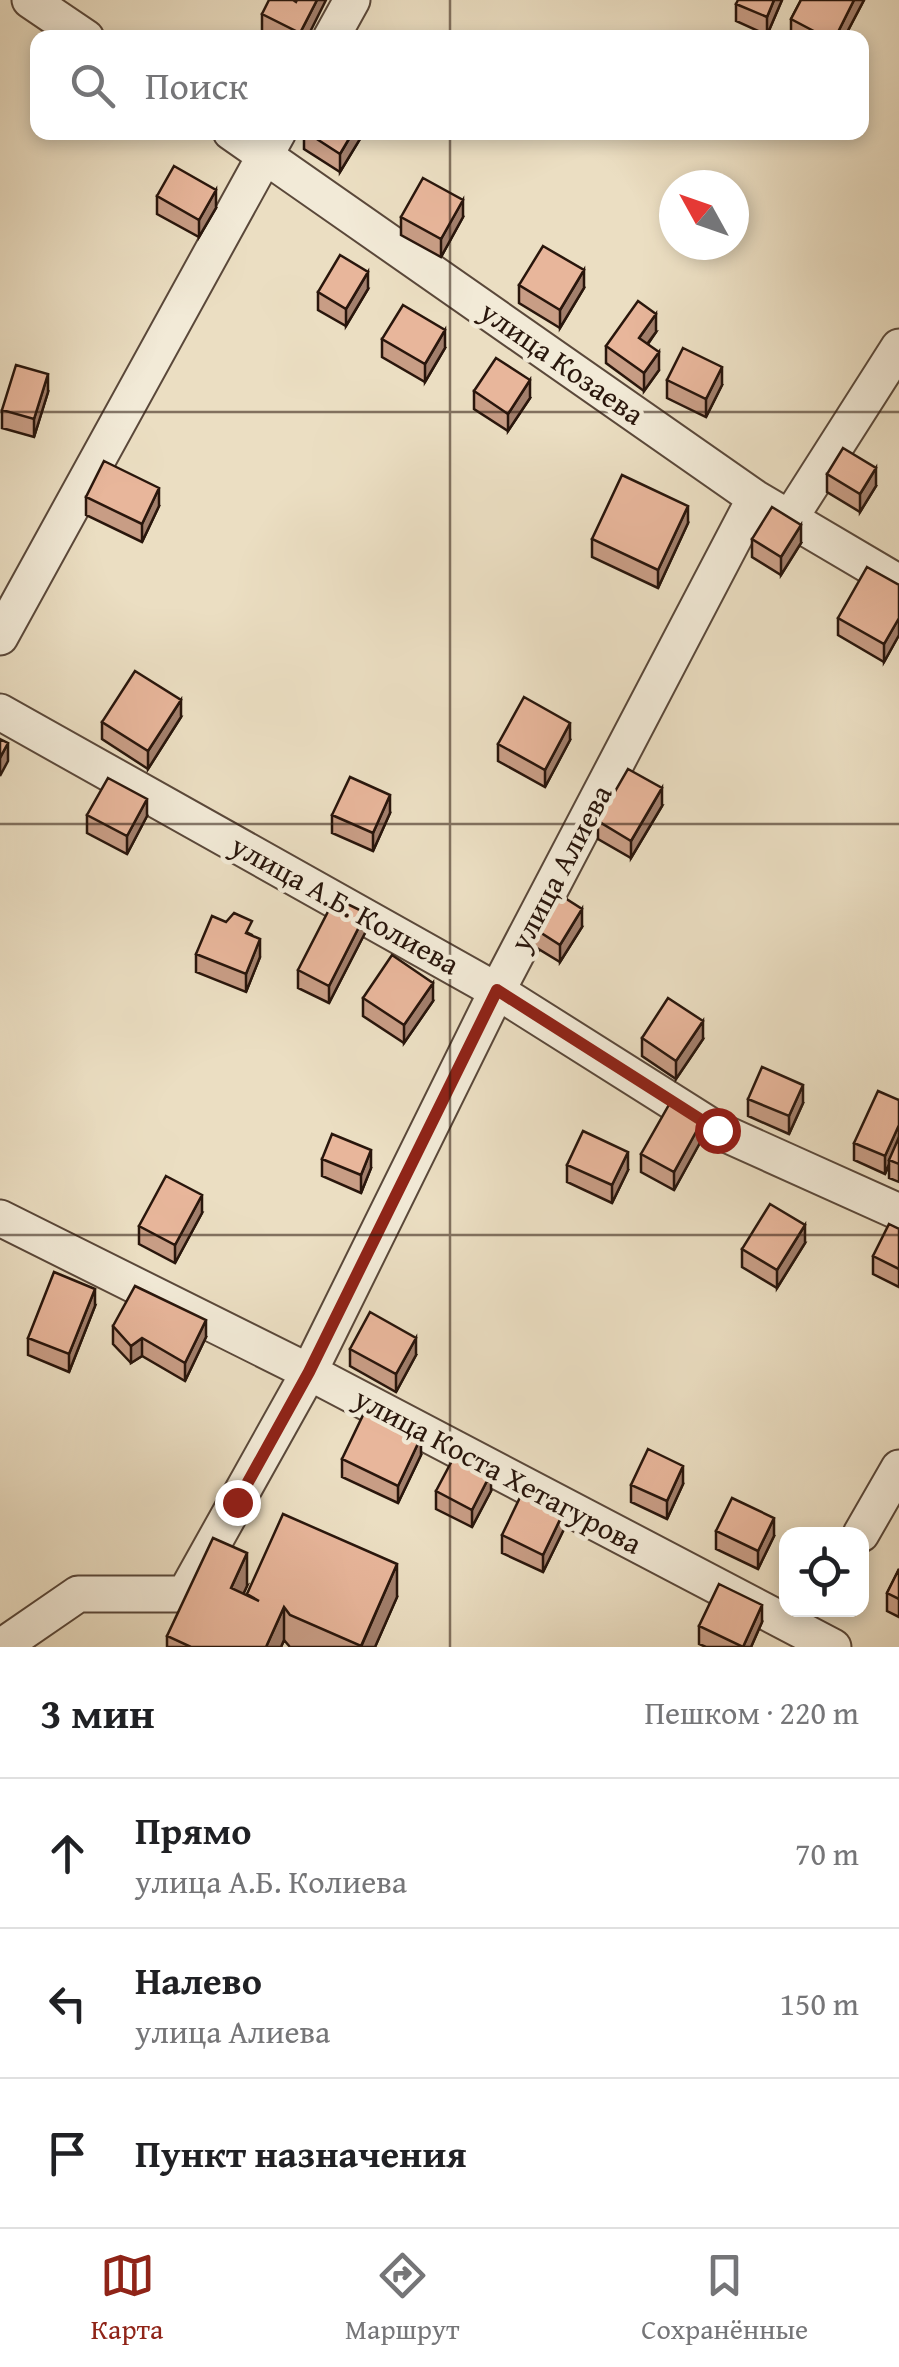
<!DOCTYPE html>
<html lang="ru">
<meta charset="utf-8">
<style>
:root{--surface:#fff;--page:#f6f6f6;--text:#202124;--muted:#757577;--line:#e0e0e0;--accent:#8f2418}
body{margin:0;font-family:"Gentium Book Plus",serif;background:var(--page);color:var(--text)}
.controls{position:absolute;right:30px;bottom:30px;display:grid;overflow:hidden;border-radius:20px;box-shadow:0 5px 15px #0003}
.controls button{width:90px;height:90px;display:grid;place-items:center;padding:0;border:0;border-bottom:2px solid var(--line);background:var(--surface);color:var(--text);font:50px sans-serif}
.compass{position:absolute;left:659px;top:170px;width:90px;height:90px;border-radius:50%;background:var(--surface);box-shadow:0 5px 15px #0003;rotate:310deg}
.stop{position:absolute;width:30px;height:30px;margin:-22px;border:8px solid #8f2418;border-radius:50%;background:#fff}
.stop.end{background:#8f2418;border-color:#fff;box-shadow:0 2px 10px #0008}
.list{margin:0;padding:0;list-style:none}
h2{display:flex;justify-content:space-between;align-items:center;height:130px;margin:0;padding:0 40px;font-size:42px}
h2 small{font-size:32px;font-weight:400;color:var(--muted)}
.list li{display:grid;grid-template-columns:65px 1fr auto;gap:30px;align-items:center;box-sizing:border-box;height:150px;padding:0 40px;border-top:2px solid var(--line)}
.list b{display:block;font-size:38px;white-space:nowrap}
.list p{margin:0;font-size:32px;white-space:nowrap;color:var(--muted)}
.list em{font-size:32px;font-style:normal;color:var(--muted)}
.icon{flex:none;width:55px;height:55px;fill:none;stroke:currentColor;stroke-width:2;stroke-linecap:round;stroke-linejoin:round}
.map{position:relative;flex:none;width:899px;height:1647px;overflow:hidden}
.search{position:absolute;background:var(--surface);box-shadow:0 5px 15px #0003;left:30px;right:30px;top:30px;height:110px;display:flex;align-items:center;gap:25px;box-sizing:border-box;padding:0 35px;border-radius:20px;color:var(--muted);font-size:38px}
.sheet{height:580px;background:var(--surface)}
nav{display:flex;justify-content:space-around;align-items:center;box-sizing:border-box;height:140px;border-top:2px solid var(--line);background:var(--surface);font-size:28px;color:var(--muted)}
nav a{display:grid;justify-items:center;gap:5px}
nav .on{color:var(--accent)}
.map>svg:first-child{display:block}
</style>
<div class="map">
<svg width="899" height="1647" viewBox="0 0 899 1647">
<rect width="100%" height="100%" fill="#ebdec2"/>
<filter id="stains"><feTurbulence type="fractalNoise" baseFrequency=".002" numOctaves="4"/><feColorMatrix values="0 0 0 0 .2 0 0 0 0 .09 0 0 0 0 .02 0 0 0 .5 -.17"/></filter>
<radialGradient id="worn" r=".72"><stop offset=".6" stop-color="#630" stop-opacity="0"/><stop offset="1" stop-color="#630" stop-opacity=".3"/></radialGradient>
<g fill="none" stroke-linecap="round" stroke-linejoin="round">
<g stroke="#5a483a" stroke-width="39">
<path id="minor" d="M30,0l56,38
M331,38l21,-38
M231,132l524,366 144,85
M790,518l109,-171
M0,637l278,-505
M0,712l497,279 220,139 182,82
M0,1218l309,154 524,275
M861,1534l38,-66
M1,1647l77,-53h107l124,-222 188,-381 258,-493"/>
</g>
<use href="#minor" stroke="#f2ead7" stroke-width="35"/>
</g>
<path fill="#c89d85" stroke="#29160c" stroke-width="2.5" d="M782,0l-15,35 -31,-14v-17z
M801,0h63l-20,38h-50l-3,-2v-17z
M296,2l11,36h-34l-11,-6v-18z
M304,132h56v7l-20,33 -36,-23z
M157,196l59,12 -17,29 -42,-23z
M401,217h62l-22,40 -40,-22z
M519,285l65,3 -24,40 -41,-25z
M368,289l-22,37 -28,-16v-18z
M656,332l-8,12 11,26 -15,21 -38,-28v-17z
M382,339l63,9 -20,34 -43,-25z
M667,380l55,5 -16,32 -39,-19z
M474,391l56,7 -22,33 -34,-22z
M48,392l-14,45 -32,-9v-18z
M827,474l49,12 -16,26 -33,-20z
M86,497l73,9 -17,36 -56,-27z
M688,523l-30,65 -66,-31v-18z
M752,539l49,4 -20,32 -29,-18z
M899,585v50l-15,27 -46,-27v-17z
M181,717l-33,52 -46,-30v-17z
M570,740l-25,47 -47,-26v-17z
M662,806l-31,52 -33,-19v-18z
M390,813l-17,38 -41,-18v-18z
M87,815l60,1 -20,38 -40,-21z
M226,922l26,13 8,22 -14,35 -50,-20v-18z
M532,927h50l-22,35 -28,-17z
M366,931l-37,72 -31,-15v-18z
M363,998l70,3 -29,42 -41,-27z
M642,1038l61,1 -27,40 -34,-23z
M748,1099l55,4 -14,31 -41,-18z
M899,1100v82l-10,-4v-14l-4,10 -31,-14v-17z
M702,1139l-28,51 -33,-18v-18z
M322,1159l49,9 -10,25 -39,-17z
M567,1165l61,5 -16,33 -45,-21z
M202,1213l-27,50 -36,-19v-18z
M899,1229v58l-26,-13v-18z
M805,1243l-28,45 -35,-21v-18z
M95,1306l-26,66 -41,-17v-17z
M113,1326l93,11 -21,44 -43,-25 -11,7 -18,-19z
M350,1349l66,6 -20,37 -46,-26z
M421,1455l-23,48 -56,-26v-18z
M683,1484l-16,35 -36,-17v-17z
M436,1491h55l-19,36 -36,-18z
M566,1525l-23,47 -41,-19v-18z
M716,1531l58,5 -16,33 -42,-20z
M899,1569v48l-12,-6v-18z
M247,1586l-4,8 4,2v-2l150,3 -22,50h-85l-6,-7 -3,7h-114v-11z
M762,1622l-11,25h-45l-7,-3v-18z"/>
<path fill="#a27f6c" stroke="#29160c" stroke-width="2.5" d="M317,0h9l-19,38h-7v-5z
M774,0h8l-15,35v-18z
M854,0h10l-20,38h-9z
M353,132h7v7l-20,33v-18z
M216,190v18l-17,29v-17z
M463,200v17l-22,40v-18z
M584,270v18l-24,40v-18z
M368,272v17l-22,37v-17z
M656,314v18l-17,23v-17z
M445,330v18l-20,34v-18z
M659,352v18l-15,21v-18z
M722,367v18l-16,32v-18z
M48,374v18l-14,45v-18z
M530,380v18l-22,33v-17z
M876,468v18l-16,26v-18z
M159,488v18l-17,36v-18z
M688,506v17l-30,65v-18z
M801,525v18l-20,32v-18z
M899,618v17l-15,27v-18z
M181,700v17l-33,52v-18z
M570,723v17l-25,47v-17z
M8,743v18l-8,15v-18z
M662,788v18l-31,52v-17z
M390,795v18l-17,38v-18z
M147,799v17l-20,38v-18z
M582,909v18l-22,35v-17z
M366,913v18l-37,72v-17z
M260,939v18l-14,35v-18z
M433,983v18l-29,42v-18z
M703,1021v18l-27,40v-18z
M803,1085v18l-14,31v-18z
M702,1121v18l-28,51v-18z
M899,1125v18l-10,17v4l-4,10v-18z
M371,1150v18l-10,25v-18z
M628,1152v18l-16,33v-18z
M202,1195v18l-27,50v-18z
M805,1225v18l-28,45v-18z
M95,1289v17l-26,66v-18z
M206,1320v17l-21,44v-18z
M142,1338v18l-11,7v-17z
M416,1338v17l-20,37v-18z
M421,1437v18l-23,48v-17z
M683,1466v18l-16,35v-18z
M491,1473v18l-19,36v-17z
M566,1507v18l-23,47v-17z
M774,1518v18l-16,33v-18z
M247,1553v33l-16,35v-33z
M397,1564v33l-22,50h-14z
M762,1605v17l-11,25h-8z
M284,1607v33l-3,7h-15z"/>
<path fill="#e8b69b" stroke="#29160c" stroke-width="2.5" d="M269,0h24l3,2 1,-2h20l-17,33 -38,-19z
M738,0h36l-7,17 -31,-13z
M801,0h53l-19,38h-8l-36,-19z
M306,132h47l-13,22z
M174,166l42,24 -17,30 -42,-24z
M423,178l40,22 -22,39 -40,-22z
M543,246l41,24 -24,40 -41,-25z
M340,255l28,17 -22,37 -28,-17z
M638,301l18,13 -17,24 20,14 -15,21 -38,-27z
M403,305l42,25 -20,34 -43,-25z
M683,348l39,19 -16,32 -39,-19z
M496,358l34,22 -22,34 -34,-23z
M16,365l32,9 -14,45 -32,-9z
M843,448l33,20 -16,26 -33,-20z
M104,461l55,27 -17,36 -56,-27z
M622,475l66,31 -30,64 -66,-31z
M772,507l29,18 -20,32 -29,-18z
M867,567l32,18v33l-15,26 -46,-26z
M135,671l46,29 -33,51 -46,-29z
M524,697l46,26 -25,47 -47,-26z
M0,739l8,4 -8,15z
M628,769l34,19 -31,53 -33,-20z
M350,777l40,18 -17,38 -41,-18z
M108,778l39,21 -20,37 -40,-21z
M554,891l28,18 -22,36 -28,-18z
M335,898l31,15 -37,73 -31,-16z
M234,913l18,8 -6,12 14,6 -14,35 -50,-20 16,-38 14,6z
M392,955l41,28 -29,42 -41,-27z
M668,998l35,23 -27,40 -34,-23z
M762,1067l41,18 -14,31 -41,-17z
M878,1091l21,9v25l-14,31 -31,-13z
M670,1103l32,18 -28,51 -33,-18z
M583,1131l45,21 -16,33 -45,-20z
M332,1134l39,16 -10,25 -39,-16z
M899,1137v27l-10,-4z
M166,1176l36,19 -27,50 -36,-19z
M770,1204l35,21 -28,45 -35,-21z
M889,1224l10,5v40l-26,-13z
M54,1272l41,17 -26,65 -41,-16z
M135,1286l71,34 -21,43 -43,-25 -11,8 -18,-20z
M370,1312l46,26 -20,36 -46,-25z
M365,1411l56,26 -23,49 -56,-27z
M648,1449l35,17 -16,35 -36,-16z
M455,1455l36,18 -19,37 -36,-19z
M525,1487l41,20 -23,48 -41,-20z
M732,1498l42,20 -16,33 -42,-20z
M283,1514l114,50 -36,82 -71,-31 -6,-8 -18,40h-75l-24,-11 46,-98 34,15 -16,35 28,13 -12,-7z
M899,1569v30l-12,-6z
M719,1584l43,21 -19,42 -44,-21z"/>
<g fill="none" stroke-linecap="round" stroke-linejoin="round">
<path stroke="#8f2418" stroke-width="12" d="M237,1502l72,-130 188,-382 220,140"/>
</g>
<path fill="none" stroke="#29160c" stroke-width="2.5" stroke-opacity="0.55" d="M450,0v38M450,132v1515M0,412h899M0,824h899M0,1235h899"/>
<g text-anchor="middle" stroke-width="9" stroke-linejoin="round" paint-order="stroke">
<g font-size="30" fill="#29160c" stroke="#f2ead7">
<text transform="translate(562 363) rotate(35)" y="10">улица Козаева</text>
<text transform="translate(561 868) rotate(-62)" y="10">улица Алиева</text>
<text transform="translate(345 905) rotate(29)" y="10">улица А.Б. Колиева</text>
<text transform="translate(498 1471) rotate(28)" y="10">улица Коста Хетагурова</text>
</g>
</g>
<rect width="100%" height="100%" filter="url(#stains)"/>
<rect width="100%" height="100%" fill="url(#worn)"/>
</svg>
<div class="controls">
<button><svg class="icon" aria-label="locate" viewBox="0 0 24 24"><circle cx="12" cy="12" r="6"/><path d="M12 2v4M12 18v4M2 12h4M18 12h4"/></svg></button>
</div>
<svg class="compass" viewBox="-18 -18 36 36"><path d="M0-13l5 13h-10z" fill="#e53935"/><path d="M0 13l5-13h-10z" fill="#757577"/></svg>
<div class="stop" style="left:717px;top:1130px"></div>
<div class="stop end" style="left:237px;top:1502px"></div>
<div class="search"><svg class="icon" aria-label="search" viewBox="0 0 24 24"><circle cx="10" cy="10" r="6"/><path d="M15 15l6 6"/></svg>Поиск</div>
</div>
<section class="sheet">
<h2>3 мин<small>Пешком · 220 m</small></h2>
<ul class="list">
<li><svg class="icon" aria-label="ahead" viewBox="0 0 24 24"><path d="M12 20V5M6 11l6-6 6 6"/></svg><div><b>Прямо</b><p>улица А.Б. Колиева</p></div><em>70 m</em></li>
<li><svg class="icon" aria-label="left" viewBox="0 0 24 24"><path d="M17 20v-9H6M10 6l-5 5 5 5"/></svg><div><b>Налево</b><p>улица Алиева</p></div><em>150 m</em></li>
<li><svg class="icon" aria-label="arrive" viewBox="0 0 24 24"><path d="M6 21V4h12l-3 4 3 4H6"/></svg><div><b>Пункт назначения</b></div></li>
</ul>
</section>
<nav>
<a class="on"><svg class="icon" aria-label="map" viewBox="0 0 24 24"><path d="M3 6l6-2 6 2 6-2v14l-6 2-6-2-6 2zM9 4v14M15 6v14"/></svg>Карта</a>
<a><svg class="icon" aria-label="directions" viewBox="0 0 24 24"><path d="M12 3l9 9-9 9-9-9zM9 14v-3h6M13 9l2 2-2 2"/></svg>Маршрут</a>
<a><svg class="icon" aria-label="saved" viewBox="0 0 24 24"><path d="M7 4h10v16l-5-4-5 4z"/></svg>Сохранённые</a>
</nav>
